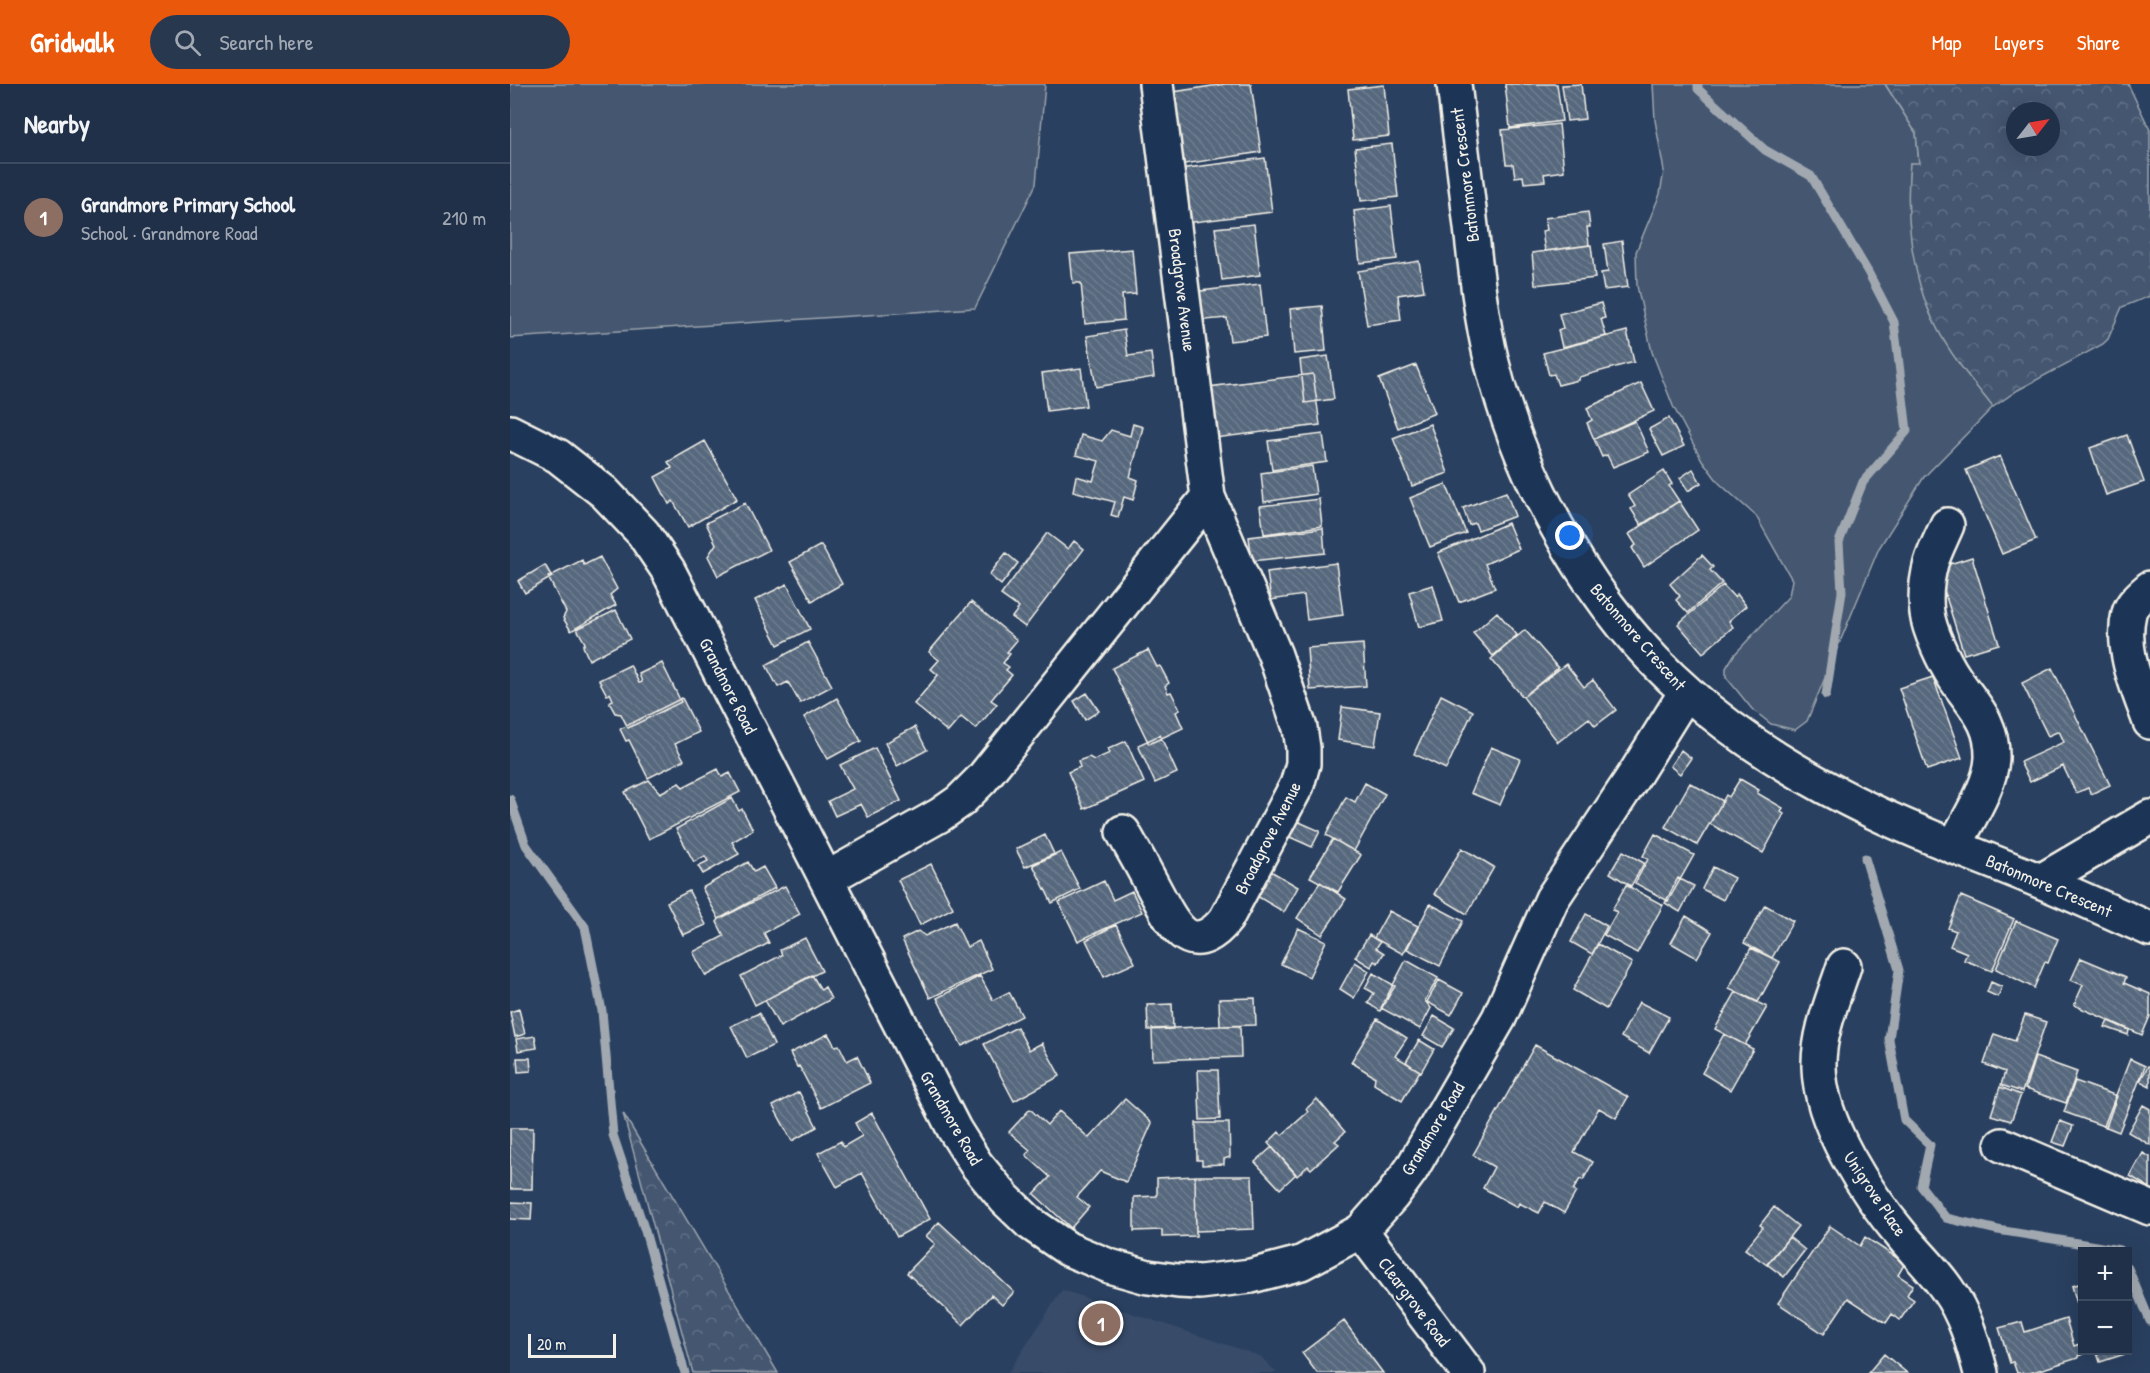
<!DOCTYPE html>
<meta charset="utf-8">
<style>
:root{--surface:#203048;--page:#28384f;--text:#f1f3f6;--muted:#a2a9b4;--line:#3d4b60;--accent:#ea580c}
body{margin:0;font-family:"Patrick Hand",sans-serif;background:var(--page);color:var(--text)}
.controls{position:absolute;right:18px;bottom:18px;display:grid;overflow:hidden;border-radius:0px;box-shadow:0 6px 24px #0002}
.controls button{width:54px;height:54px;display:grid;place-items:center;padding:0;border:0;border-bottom:2px solid var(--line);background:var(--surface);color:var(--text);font:30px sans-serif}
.compass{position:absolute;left:1496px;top:18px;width:54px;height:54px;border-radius:50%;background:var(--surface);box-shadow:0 6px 24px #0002;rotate:59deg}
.scale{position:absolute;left:18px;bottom:15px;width:88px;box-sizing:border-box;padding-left:6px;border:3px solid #f4f1e8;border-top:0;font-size:16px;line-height:21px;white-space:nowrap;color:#f4f1e8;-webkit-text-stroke:4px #1d3557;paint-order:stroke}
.you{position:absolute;left:1060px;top:452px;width:21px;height:21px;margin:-15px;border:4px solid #fff;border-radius:50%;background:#1a73e8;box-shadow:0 0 0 9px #1a73e833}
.badge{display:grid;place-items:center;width:39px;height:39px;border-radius:50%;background:var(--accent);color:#fff;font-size:20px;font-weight:700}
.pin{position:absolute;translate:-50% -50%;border:3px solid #fff;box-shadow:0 2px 6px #0006}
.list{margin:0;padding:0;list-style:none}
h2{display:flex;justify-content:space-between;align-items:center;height:78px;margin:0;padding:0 24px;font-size:26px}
h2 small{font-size:20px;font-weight:400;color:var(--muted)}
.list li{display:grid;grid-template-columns:39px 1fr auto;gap:18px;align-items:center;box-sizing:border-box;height:108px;padding:0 24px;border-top:2px solid var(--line)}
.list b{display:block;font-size:22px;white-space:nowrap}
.list p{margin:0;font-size:20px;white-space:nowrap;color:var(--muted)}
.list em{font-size:20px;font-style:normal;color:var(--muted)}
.icon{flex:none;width:33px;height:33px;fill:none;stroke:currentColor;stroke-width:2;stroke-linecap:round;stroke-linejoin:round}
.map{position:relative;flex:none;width:1640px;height:1289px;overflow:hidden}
header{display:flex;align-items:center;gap:36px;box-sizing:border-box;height:84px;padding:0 30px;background:var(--accent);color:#fff}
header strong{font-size:28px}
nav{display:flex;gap:33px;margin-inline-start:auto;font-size:21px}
.search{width:420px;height:54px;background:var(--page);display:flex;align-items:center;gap:15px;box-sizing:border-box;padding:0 21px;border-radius:33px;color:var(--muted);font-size:22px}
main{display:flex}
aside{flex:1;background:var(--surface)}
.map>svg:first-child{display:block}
</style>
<header>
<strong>Gridwalk</strong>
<div class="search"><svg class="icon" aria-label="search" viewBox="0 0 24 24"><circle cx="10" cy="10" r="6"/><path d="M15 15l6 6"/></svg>Search here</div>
<nav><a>Map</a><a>Layers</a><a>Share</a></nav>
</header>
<main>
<aside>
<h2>Nearby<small></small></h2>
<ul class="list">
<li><span class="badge" style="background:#8d6e63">1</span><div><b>Grandmore Primary School</b><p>School · Grandmore Road</p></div><em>210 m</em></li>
</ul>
</aside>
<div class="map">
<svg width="1640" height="1289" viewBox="0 0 1640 1289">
<defs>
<pattern id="forest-crowns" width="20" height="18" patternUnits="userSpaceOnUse" patternTransform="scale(1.5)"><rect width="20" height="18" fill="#445771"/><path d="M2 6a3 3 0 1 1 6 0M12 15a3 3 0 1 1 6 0" fill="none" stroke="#607085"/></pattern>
<pattern id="building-back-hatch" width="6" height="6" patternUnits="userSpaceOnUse" patternTransform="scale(1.5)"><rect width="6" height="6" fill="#56677d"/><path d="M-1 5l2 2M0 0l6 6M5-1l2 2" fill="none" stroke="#6f7d8f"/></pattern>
</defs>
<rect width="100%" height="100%" fill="#2a4060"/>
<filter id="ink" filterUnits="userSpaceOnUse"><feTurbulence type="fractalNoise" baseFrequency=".0167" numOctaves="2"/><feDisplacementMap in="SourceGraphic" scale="12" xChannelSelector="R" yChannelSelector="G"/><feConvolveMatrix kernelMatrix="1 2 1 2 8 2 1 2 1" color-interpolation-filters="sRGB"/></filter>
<g filter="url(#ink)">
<path fill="#374c69" d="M552,1206l198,66 17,17h-269z"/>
<path fill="#445771" stroke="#9ca4ac" stroke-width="1.5" d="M0,0h535l-9,100 -61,124 -465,30z
M1143,0h232l31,49 3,31 -9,-1c-4,49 2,113 23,157 15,32 38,60 60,87l-69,70 -45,71 -72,173 -12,9 -24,-6 -19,-15 -26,-32v-9l8,-13 55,-59 3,-16 -36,-64 -37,-33 -17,-23 -29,-54 -21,-54 -15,-66 -1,-34 24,-58 4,-23 -9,-51z"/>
<path fill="url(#forest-crowns)" stroke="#9ca4ac" stroke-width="1.5" fill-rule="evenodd" d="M1375,0h243l22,46v166l-28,11 -14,32 -5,5 -85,46 -25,17c-22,-27 -45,-55 -60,-87 -22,-46 -28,-106 -23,-157h9l-3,-30zM1505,27h36v36h-36z
M113,1029l155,260h-85z"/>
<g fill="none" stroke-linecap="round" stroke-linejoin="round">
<path stroke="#a1a8b0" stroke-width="9" d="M1188,0v5l67,61 46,26 57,96 26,50 13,109 -44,51 -24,60 3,50 -16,103
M0,715l16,46 59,82 17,84 11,124 32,96 40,142
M1355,774l34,112 -10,69 15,81 26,25 -9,41 25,32 52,12 122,20v2
M1618,1184l22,53"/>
</g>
<path fill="url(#building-back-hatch)" stroke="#f4f1e8" stroke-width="1.5" d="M715,0h26l10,68 -83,13 -11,-72z
M995,0h52l5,37 -52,7z
M1071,0l4,35 -18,2 -5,-36z
M874,1l5,51 -36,4 -5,-51z
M1049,40l5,47 -20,3 1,7 -21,2 -1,-7 -8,1 -2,-13h-7l-4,-34z
M882,60l6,53 -37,4 -6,-53z
M755,74l7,54 -86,11 -7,-54z
M881,122l6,53 -37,4 -6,-52z
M1078,128l2,15h-3l2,18 -44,6 -3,-20 5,-1 -2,-12z
M744,140l6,51 -38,5 -7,-52z
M1112,157l6,46 -24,3 -3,-17 7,-1 -4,-28z
M1081,161l4,33 -60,7 -3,-32z
M622,165l4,45 -14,1 2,25 -39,4 -4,-41h-8l-3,-29z
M909,177l5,30 -26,4 3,25 -34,5 -9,-54z
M750,200l6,53 -36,4 -3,-23 -32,3 -3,-29z
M1091,219l4,15 -4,1 5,17 -44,11 -4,-17 5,-2 -4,-14z
M812,222l4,45 -32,3 -4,-45z
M614,246l4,26 23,-3 3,24 -58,10 -9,-51z
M1117,247l7,31 -55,15 -1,3 -20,5 -4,-11 -5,1 -6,-22z
M818,272l6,43 -29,4 -5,-43z
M906,281l19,48 -37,15 -19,-49z
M571,284l5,38 -39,5 -5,-38z
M803,290l7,51 -105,13 -7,-51z
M1131,299l13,28 -60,28 -7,-16 5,-3 -5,-12z
M1159,334l15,28 -21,10 -14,-27z
M1125,337l14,31 -36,15 -6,-12 -5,2 -8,-18z
M623,340l10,3 -13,50 8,3 -5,20 -9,-3 -6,20 -7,-2 4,-13 -42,-11 3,-15 17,5 6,-20 -23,-6 5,-20 21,6 9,-11 19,6z
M920,340l18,49 -36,13 -19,-48z
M813,350l4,28 -55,8 -4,-29z
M1617,351l17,47 -38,13 -16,-47z
M195,357l32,58 -49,28 -15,-26 -4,3 -14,-27 17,-9 -4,-6z
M1490,372l36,84 -34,14 -36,-84z
M802,382l4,28 -52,8 -3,-29z
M1183,385l8,14 -13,8 -8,-13z
M1154,387l8,13 -3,2 10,15 -38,24 -10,-16 4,-3 -7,-11z
M936,400l20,49 -36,14 -20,-49z
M996,408l9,24 -37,14 -3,-7 -6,2 -6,-17z
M809,415l3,27 -58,8 -4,-28z
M1169,417l19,29 -54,37 -12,-19 4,-3 -7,-11z
M235,419l24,47 -51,26 -10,-20 8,-12 -10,-21z
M998,439l11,26 -34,15 10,24 -36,14 -21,-49z
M813,444l2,25 -73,8 -3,-24z
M537,449l21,16 6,-8 10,8 -59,78 -13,-10 7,-9 -18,-13z
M311,461l21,39 -30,17 -22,-39z
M496,469l12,10 -17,22 -12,-10z
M1192,471l11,12 -3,3 12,13 -34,30 -12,-13 4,-4 -10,-12z
M90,473l17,32 -7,6 6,10 -45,26 -8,-13 3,-6 -18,-35 34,-17 2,5z
M1462,473l27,87 -35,10 -27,-86z
M826,479l7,52 -36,5 -3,-25 -33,5 -4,-28z
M35,481l7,12 -27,16 -7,-12z
M277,500l23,45 -32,16 -23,-45z
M923,501l10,36 -24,6 -10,-35z
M1213,501l11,12 3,-3 9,12 -17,15 4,6 -30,26 -25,-29z
M461,518l46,38 -10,12 3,2 -7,9 6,4 -3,3 6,5 -21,25 6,4 -21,25 -15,-12 -13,15 -34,-28 24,-29 -7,-6 8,-9 -10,-8z
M106,526l14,29 -41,21 -6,-14 2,-3 -8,-14z
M987,528l20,23 -24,21 -20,-23z
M1015,546l33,38 -35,29 -32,-38z
M298,558l24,44 -32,17 -12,-21 -10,5 -12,-22z
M853,560l3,42 -56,4 -3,-42z
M638,566l9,17 3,-1 9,17 -4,3 3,7 3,-1 9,18 -4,2 7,16 -34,16 -37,-76z
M152,579l19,39 -53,26 -7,-14 -6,-1 -6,-11 4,-2 -3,-7 -3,2 -8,-15 31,-15 9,18 3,-1 -3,-8z
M1056,580l18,23 9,-7 23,30 -21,16 -6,-8 -31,24 -35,-45z
M1542,584l58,117 -19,9 -3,-6 -12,5 -13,-27 -33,16 -10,-20 44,-20 -5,-11 -11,5 -26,-53z
M1423,593l29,81 -35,12 -28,-82z
M577,609l12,18 -14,9 -11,-19z
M931,611l32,16 -27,58 -32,-15z
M172,614l17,34 -24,12 9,16 -36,18 -19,-38 -3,1 -6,-12z
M327,614l24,43 -33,18 -24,-42z
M832,623l38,5 -5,34 -37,-6z
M405,643l12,23 -30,16 -12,-23z
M650,651l17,38 -22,10 -17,-38z
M616,657l18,41 -60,27 -16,-37 12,-5 -2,-6 11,-4 5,3 16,-7 -2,-4z
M981,663l29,12 -20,46 -29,-12z
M365,664l26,53 -33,16 -7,-13 -26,12 -7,-15 25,-12 -13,-24z
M1171,666l10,8 -11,16 -10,-8z
M208,685l4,8 8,-4 10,19 -91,47 -24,-47 24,-12 11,13 19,-10 4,4z
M1230,695l19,11 -2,3 26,15 -2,4 3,2 -21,39 -53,-29 16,-29 3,2z
M855,699l20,11 -31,57 -28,-16 20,-38 9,5z
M1180,699l33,18 -26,44 -32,-18z
M222,714l7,13 3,-2 11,21 -21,12 7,12 -36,20 -5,-8 10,-5 -3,-5 -11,6 -18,-33z
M787,737l23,10 -8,16 -22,-10z
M1145,750l39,21 -26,46 -33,-18 13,-24 -5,-3z
M535,751l9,19 -29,13 -9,-18z
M823,755l28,16 -23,37 -28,-15z
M952,764l32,19 -27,47 -33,-20z
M1113,767l21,12 -13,23 -21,-13z
M551,768l19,37 -28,14 -19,-38z
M238,778l6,10 9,-5 12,21 -56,31 -17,-31z
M421,780l22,44 -33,17 -22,-45z
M1203,783l21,11 -11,22 -21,-11z
M759,786l29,17 -14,25 -29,-17z
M1168,794l16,8 -14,26 -15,-9z
M594,797l9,19 19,-9 10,21 -64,29 -19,-39z
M810,798l26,17 -24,36 -25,-17z
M1116,801l37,20 -26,48 -33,-18 13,-23 -5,-2z
M275,802l15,28 -36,19 5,10 -63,33 -13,-24 31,-16 -7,-14 2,-3z
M179,807l17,34 -23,10 -16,-33z
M1451,812l53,23 -22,52 -28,-11 3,-7 -17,-7 6,-15 -8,-3z
M920,820l33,17 -23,45 -33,-17z
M1255,821l28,16 -21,37 -28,-15z
M879,827l29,15 -15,28 -29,-16z
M1076,830l21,12 -15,28 -21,-12z
M1176,832l26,16 -15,26 -26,-15z
M1506,837l42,18 -10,24 -3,-1 -11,26 -38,-19z
M445,838l12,25 12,-6 13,28 -62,29 -28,-59 16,-8 7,5z
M606,841l19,38 -31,14 -18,-37z
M788,844l28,13 -17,36 -28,-13z
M859,851l11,7 -4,6 8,5 -6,10 -4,-2 -3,6 -16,-10z
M295,854l17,33 -67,34 -14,-29 41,-21 -2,-5z
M1088,860l34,19 -26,46 -33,-19z
M1241,864l29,14 -22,40 -29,-14z
M1571,874l45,19 -2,6 26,11v22l-8,19 -68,-30 9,-20 -12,-5z
M896,876l32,18 -13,23 6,7 -11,21 -39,-21z
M845,878l14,9 -15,27 -14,-9z
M863,889l22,13 -15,25 -12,-8 6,-10 -9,-5z
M302,891l9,15 4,-3 6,12 -51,28 -15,-27z
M470,892l13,24 16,-8 13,24 -60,30 -25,-48z
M929,896l24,13 -12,22 -24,-13z
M1481,898l11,5 -4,10 -11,-5z
M1226,908l31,15 -22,38 -30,-16z
M745,914l1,27 -36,1 -1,-27z
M1129,918l30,15 -20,36 -28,-16z
M662,920l1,25 -25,1 -1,-25z
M9,925l6,25 -10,3 -5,-25z
M249,929l15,32 -27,13 -16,-32z
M1515,931l21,7 -24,70 -21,-7 4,-13 -21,-8 10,-30 21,7z
M924,932l20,12 -12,19 -19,-11z
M867,935l30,19 -12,18 25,15 -18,30 -28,-17 1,-7 -24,-15z
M1598,937l21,9 -1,5 -23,-8z
M710,942h20l1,31 -88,3 -1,-31z
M507,943l12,23 13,-7 18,33 -46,25 -30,-57z
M318,950l7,12 4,-1 8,16 10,-5 13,27 -49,25 -22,-42 -2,1 -7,-14z
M1214,950l29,15 -23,41 -28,-17z
M25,952l2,12 -19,3 -2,-12z
M909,956l15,9 -13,23 -15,-10z
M1025,961l93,52 -12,21 -17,-10 -25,44 19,10 -10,18 -3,-1 -7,11 3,2 -12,21 -19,-11 -6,11 -20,-10 -2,4 -34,-19 11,-21 -21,-12z
M1525,973l42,15 -11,31 -41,-14z
M7,974h13l1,13 -13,1z
M1620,975l15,7 -26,66 -15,-6z
M1638,982l2,1v19l-10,-5z
M688,986h20l2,49 -20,1z
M1565,997l42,15 -11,31 -42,-15z
M1490,1003l21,8 -10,26 -20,-6z
M289,1008l18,35 -25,14 -19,-35z
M615,1015l27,24 -26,59 -26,-11 -23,26 12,10 -18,21 -37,-34 16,-17 -24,-22 4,-5 -21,-18 21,-23 17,16 12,-14 30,27z
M807,1015l28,33 -10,9 4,3 -28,25 -3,-3 -11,10 -29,-33 11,-11 3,3 26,-23 -2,-3z
M1633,1021l7,4v36l-22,-13z
M362,1029l58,106 -33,18 -35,-64 -25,14 -19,-34 23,-12 2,6 19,-11 -7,-13z
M1550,1037l13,5 -8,20 -13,-4z
M686,1039h33l1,34 -6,2v5l-22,1v-5h-5z
M0,1044h23l-1,61h-22z
M762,1063l24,27 -16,15 -25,-27z
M1633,1069l7,4v31l-20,-12z
M685,1092h57l2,53 -58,2z
M685,1092l1,60 -34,1v-7l-28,1v-34l23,-1v-18z
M0,1118l22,1 -1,17 -21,-1z
M1264,1123l24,19 -31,39 -22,-16 18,-22 -3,-2z
M429,1138l75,70 -12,13 -11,-10 -28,30 -56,-52 28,-29 -9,-8z
M1320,1142l30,20 5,-9 40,26 -7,12 15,10 -6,10 7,5 -14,20 -8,-6 -6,9 -38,-25 -24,36 -46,-31z
M1279,1153l16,13 -21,27 -17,-13z
M1572,1199v30l-2,1 -8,-28z
M1556,1235l8,27 8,-3v7h6v2l-10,4v2l-48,15h-13l-4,-11 -3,1 -11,-35 23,-6 3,10z
M834,1237l39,52h-66l-15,-20z
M1586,1266h28l1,4 -25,8z
M1374,1270l23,19h-39z"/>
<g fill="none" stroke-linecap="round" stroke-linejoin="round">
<g stroke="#f4f1e8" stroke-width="38">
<path id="street" d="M944,0c6,48 11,95 17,143 5,45 10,91 21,136 30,121 102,248 196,330 54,48 121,88 186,119 54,26 111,46 166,69 37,15 73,32 110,48
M0,348l48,24 46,36 39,41 25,37 286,559 22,35 29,35 25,24 38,26 41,17 39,11 30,4 22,1 51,-6 50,-13 60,-32 31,-35 19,-26 88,-152 53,-119 83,-125 51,-82
M1437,441c-5,12 -12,25 -16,38 -4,15 -6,35 -4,50 2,17 17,49 27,64 18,28 39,43 38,81 -1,28 -25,63 -38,89
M1640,504c-7,6 -19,16 -21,25 -9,37 9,75 21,109
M613,748c12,21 23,41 34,62 7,13 14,29 26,39 16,13 33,-1 43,-14l71,-134 6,-21v-16l-3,-20 -25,-73 -67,-158 -52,-413
M316,795l114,-64 20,-14 22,-22 226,-282
M1531,797l109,-64
M1334,882c-10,31 -26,67 -25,101 1,57 48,127 84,170 14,17 31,33 44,52 18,25 26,54 34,84
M1492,1061l148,63
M851,1147l107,142"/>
</g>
<use href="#street" stroke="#1d3557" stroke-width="33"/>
</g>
</g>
<g text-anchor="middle" stroke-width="4.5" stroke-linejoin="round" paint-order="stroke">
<g font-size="18" fill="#f4f1e8" stroke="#1d3557">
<text transform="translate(955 91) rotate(-97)" y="6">Batonmore Crescent</text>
<text transform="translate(672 206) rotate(83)" y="6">Broadgrove Avenue</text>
<text transform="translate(1128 553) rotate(49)" y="6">Batonmore Crescent</text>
<text transform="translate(218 602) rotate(63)" y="6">Grandmore Road</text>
<text transform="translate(758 754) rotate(-63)" y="6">Broadgrove Avenue</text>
<text transform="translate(1539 802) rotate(23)" y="6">Batonmore Crescent</text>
<text transform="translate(441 1034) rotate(60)" y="6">Grandmore Road</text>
<text transform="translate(923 1045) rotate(-59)" y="6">Grandmore Road</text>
<text transform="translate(1365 1110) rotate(56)" y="6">Unigrove Place</text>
<text transform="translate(904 1218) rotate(53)" y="6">Cleargrove Road</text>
</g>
</g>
</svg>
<div class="controls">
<button>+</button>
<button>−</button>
</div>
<svg class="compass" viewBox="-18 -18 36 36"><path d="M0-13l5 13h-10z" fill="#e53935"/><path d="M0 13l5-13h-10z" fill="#a2a9b4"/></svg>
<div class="scale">20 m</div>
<div class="you"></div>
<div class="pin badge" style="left:591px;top:1239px;background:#8d6e63">1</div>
</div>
</main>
